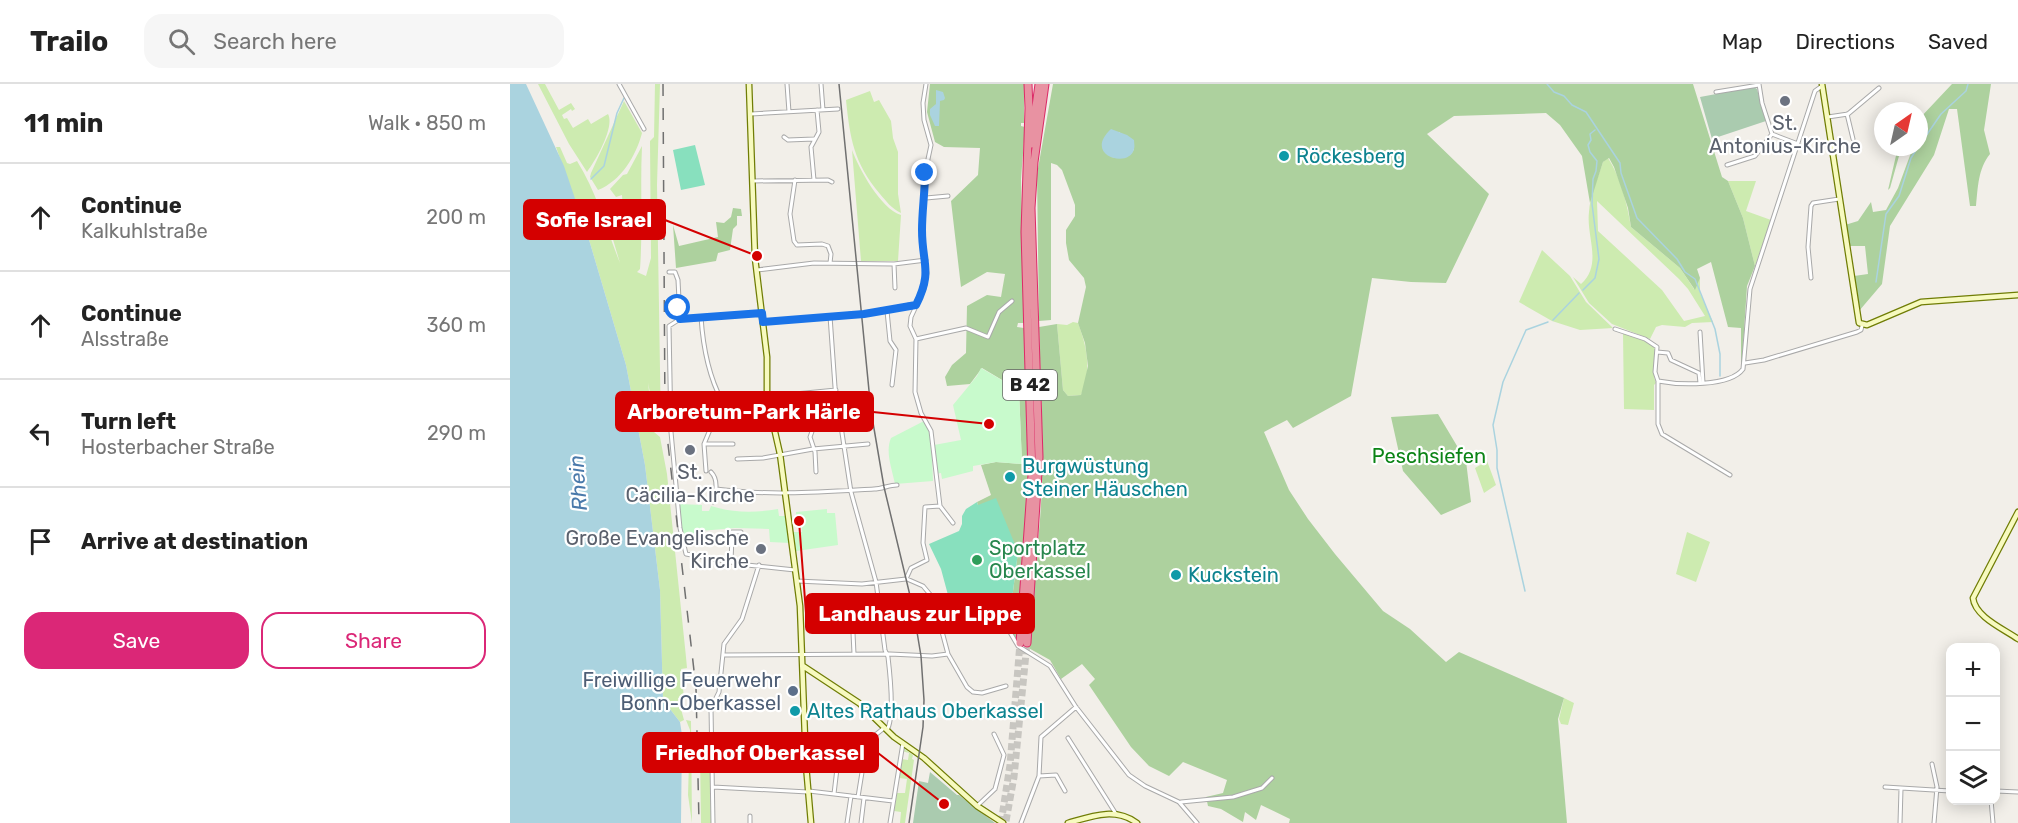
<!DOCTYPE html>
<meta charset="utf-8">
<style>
:root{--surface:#fff;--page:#f6f6f6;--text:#222;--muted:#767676;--line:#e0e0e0;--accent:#db2777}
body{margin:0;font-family:Rubik,sans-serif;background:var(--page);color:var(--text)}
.controls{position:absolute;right:18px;bottom:18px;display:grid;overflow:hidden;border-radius:12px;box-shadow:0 3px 15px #0003}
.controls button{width:54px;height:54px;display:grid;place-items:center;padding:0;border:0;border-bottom:2px solid var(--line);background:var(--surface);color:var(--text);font:30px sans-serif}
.compass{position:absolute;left:1364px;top:18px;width:54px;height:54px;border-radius:50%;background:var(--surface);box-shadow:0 3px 15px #0003;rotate:34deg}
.stop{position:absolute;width:18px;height:18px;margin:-14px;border:4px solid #1a73e8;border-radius:50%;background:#fff}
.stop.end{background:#1a73e8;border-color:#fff;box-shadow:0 2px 6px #0008}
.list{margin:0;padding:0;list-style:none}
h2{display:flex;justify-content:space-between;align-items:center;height:78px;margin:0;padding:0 24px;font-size:26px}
h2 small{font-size:20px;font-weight:400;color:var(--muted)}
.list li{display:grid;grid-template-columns:39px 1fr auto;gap:18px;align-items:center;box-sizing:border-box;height:108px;padding:0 24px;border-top:2px solid var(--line)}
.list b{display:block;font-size:22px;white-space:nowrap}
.list p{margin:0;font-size:20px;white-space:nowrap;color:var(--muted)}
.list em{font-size:20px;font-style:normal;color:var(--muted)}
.actions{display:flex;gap:12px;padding:18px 24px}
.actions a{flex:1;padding:14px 0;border:2px solid var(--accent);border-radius:18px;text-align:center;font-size:21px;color:var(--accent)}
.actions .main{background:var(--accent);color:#fff}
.icon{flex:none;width:33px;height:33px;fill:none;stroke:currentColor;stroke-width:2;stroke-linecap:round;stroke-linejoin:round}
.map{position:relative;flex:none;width:1508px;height:739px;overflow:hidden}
header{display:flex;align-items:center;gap:36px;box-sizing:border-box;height:84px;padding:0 30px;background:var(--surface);border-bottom:2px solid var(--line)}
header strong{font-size:28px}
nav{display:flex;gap:33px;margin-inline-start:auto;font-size:21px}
.search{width:420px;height:54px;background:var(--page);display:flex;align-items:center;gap:15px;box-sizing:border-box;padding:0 21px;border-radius:18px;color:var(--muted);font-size:22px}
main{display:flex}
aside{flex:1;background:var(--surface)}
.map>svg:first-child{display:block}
</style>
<header>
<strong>Trailo</strong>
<div class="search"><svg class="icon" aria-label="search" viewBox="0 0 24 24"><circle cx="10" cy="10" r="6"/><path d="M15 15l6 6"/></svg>Search here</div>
<nav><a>Map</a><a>Directions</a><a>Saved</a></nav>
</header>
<main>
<aside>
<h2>11 min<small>Walk · 850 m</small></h2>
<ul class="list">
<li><svg class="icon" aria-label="ahead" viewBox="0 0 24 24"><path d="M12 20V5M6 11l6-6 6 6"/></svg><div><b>Continue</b><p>Kalkuhlstraße</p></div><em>200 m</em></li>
<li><svg class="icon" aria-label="ahead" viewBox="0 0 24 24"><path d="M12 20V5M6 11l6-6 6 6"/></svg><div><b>Continue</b><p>Alsstraße</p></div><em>360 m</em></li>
<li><svg class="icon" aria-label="left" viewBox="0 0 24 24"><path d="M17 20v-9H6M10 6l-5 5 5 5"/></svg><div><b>Turn left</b><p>Hosterbacher Straße</p></div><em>290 m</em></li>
<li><svg class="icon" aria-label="arrive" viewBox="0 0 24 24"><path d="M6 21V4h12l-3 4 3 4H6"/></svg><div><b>Arrive at destination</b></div></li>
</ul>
<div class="actions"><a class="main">Save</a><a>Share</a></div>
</aside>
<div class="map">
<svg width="1508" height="739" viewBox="0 0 1508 739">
<rect width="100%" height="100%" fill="#f2efe9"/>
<path fill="#cdebb0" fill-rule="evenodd" d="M28,0h7l14,26 12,-7 4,6 -3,2 -1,-2 -9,6 2,4 3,-1 6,10 15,-9 3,5 17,-10c7,13 -12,46 -21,58l-18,-28z
M145,0h5l-3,101 4,246h-3l-10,-48 6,49 6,5 7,37 19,183 1,11 -6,1 3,29h-6l6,22 -4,2 -17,-22 -3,-110 -15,-125 -19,-100 -36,-122 -34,-96h4l7,16 3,1 7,-3c20,32 29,67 43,102l-14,-47 17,-3 -1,-18 -6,2 -6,-8 13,-14 4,-1 15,-28c-2,41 1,82 -2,123l-3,3 9,4 5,-18 -1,-117 4,-4z
M360,7l4,11 5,-2 12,21 2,17 5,14v42l3,19c-9,-4 -15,-12 -21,-19 -26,-31 -30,-55 -34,-94z
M114,17l18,32c-6,23 -21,48 -44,57l-8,-13 1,-4z
M342,66c7,19 29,59 49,65l-3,46h-37z
M1098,74c13,20 19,46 23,69l49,41 14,21 6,-11v15l13,29 -21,1 -7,4 -23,-2 -6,2 -6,12 -38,-15 -23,-21 -16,-26 8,7c22,-20 5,-47 8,-72 1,-17 9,-34 14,-50zM1087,117l82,78 9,10 17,27 -21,5 -22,-31 -64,-59z
M1218,97h28l-10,30 25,9 -16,46 -12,-48z
M1032,166l28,26 16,26 27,26 -33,2 -28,-9 -33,-19z
M563,238l5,1c9,24 14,47 3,72l-13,1 -5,-6 -6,-66 10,1z
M1113,249l27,9 5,5 -1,30 2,6 -2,2v25l-30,-1z
M977,377l9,24 -12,8 -9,-25z
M1177,448l23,10 -14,40 -20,-8z
M1054,614l10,5 -6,22 -7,-1 -2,-5z
M176,636l5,1 1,102 -4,-28 2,-65z
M393,664l10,7 -1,4 2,1 -9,63h-5l1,-11 -7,-1 3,-18h8l2,-14 -8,-1 2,-19 7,1 1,-7 -7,-2z
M200,666l1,73h-10l-1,-72z"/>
<path fill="#add19e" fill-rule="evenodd" d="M420,0h94v39h-3v3l4,1 -4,52 3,144h-6l-1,4 7,1 5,136 -5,87 20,-2 -6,-8c8,-71 3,-143 1,-214l18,-3 6,66 5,6 13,-1 7,-29 -3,-23 -7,-20 8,-36 -2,-9 -15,-18 -3,-17v-13l9,-14v-11l-13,-35 -5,-5 -6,-2v157l-12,1 -2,-147 16,-90h640l29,93 6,4 15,37 12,48 -8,20 -5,76 -1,1v-35l-13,-1 -17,-65 -14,7 3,9 -5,12 -15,-22 -49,-41 -3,-19 -14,-41 -5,-9 -6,4 -13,41 -8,-47 -22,-31 -14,-12 -92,3 -27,18 62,60 -43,89 -35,-1 -39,-4 -21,118 -58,32 -6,-8 -23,12 25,58 19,29 27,35 48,57 27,18 36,33 13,-10 105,46 -6,21 9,104h-278l1,-4 -29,-14 -5,15 -11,-8 -2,10 -22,-13 -13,-3 -2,-9 17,-4 4,-13 -44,-18 -14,14 -20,-10 -18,-19 -42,-62 6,-6 -13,-15 -21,15 -11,-19 -34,-19 -9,-21 4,-13 7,-55 -40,-47 -1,-3 14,-7 -10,-30 15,-3 26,2 -3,-74 -37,-22 -12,16 -23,2 -2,-9 7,-12 14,-12 1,-47 20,-11 14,2 4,-23 -18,-2 -26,15 -10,-86 27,-26 2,-27 -36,-1 -9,-5 -8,-30zM609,48l14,13 1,4c-4,10 -13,9 -23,8z
M1442,0h39l-7,46 6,24c-12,15 -12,33 -14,52h-6l-13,-97h-8l-15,46 -44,71 -8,58 -23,27 -5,-35 14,-2 -3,-28h-16l-4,-21 13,-4 13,-19 2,10 13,-2 12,-22 14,-38 -4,-2 -9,8 -9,32 -2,2 10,-43h21v-28z
M223,124l8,1 1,7h-5v9l-4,4 -3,21 -12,3 -2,8 -40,7 -3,-43 6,21 39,-9 -2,-15 8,1 7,-6z
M928,330l28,47 5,41 -30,13 -38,-44 -12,-54z"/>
<path fill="#aacbaf" d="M1244,3l3,2 9,32 -54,18 -12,-42z
M420,688l27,23h2l36,28h-82l6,-42 9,2z"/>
<path fill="#c8facc" d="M471,284l38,22 3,74 -26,-2 -23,4v5l-31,8 -1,-6 -6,1 -1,-29 27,-5 -8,-35 24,-29z
M414,337l7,11 2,49 -38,3c-3,-15 -10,-32 -4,-46z
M169,420l23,1v6h7l2,-5c22,7 44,7 67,3l1,7h7l4,27 -20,-1 -1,-13 -34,-1 -35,3 -1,5 -16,2z
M317,425v4h8l3,32 -42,6 -3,-19h9l-1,-15h-5v-5z"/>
<path fill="#88e0be" d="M185,61l10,40 -24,5 -8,-40z
M486,414l22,54 -7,55 -4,13c-23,-24 -25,-23 -59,-25l-7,-26 -12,-25 30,-13 3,-7v-8l4,-7 11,-7 1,3z"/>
<path fill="#aad3df" d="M0,0h16l38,82 26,77 36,122 19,100 15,125 3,110 17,22 2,13 -1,88h-171z
M426,6l7,2 2,6 -1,2 -4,1 -1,25h-4l-5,-11v-6l6,-5z
M601,45l16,6 7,5c0,3 1,6 0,9 -4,20 -52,7 -23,-20z"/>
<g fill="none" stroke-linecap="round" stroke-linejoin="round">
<path stroke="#aad3df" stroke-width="1.5" d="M1037,0l7,8 10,4 8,9 14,7 34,51 1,10 16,45 40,41 8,13 10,7 20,50 5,25v22
M1409,62l22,-32 25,-23 2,-7
M81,95l13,-13 13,-53 7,-15
M1366,198l10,-68 13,-18 12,-38 7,-11
M1073,206l12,-12 4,-19 -7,-55 1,-25 3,-8 1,-10 -7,-9 -2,-7 3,-5 -1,-6 5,-4
M1043,236l26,-27
M1015,507l-28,-123v-18l-4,-25 10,-43 23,-52 22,-8"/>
<path stroke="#c8c6c1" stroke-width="7" stroke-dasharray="7 3.5" stroke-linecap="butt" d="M496,737l8,-44 13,-134
M491,739l9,-58 10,-122"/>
<g stroke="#a9a9a9" stroke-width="5">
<path id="street" d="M109,0l25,45
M277,0l2,28
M311,0l2,26
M1249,0l3,19 10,31 26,10
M1206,8l43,-7
M241,30l87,-5
M1337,30l6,25
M1318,33l20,-3 31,-26
M274,53l4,3 26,-1
M1217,81l28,-9 17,-22
M285,96l-5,34 4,27 3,4 25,-1 6,2 3,8 -1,9
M304,96l-3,-33 8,-15 -2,-22
M243,97l75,-1 4,2
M416,114l22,-2
M384,180l1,24
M247,186l57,-7 80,1 32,-4
M159,188h6l3,8 2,39
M1301,194l-3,-31 3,-41 2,-3 26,-4
M377,227l3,30 6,9 -4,35
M252,229l-82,6 -11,7 2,106 9,96 6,26 61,11 48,5
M320,232l5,71 16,105 25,90 9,68 3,7c2,17 7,60 -1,73
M191,233c2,30 7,58 21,84l-18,43 2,27
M253,238l124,-11 22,-6h7
M1105,245l30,10 12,8 -2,25 3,9v43l4,10 68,41
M1190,248l3,51
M406,255l50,-11 22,9 11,-25 13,-11
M1147,268l11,1 3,7 28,13 1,10
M1235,279l19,-3 93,-28 4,-2 1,-4
M1148,297c21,4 72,6 85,-12l7,-80 63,-192 2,-6 7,-5
M300,309l4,33 -4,11 5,15 1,20
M212,317l114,-11
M161,342l38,3
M195,360h28
M227,375l26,-1 50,-9 55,-5
M201,388c8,8 5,21 2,30
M206,405c53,7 105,3 158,0 8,0 15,-4 23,-4
M430,422l13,17
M221,478l1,-26h9v-4h-9v4
M396,495l5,-11 16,-8 -4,-17 2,-36 15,-1 -9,-75 -10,-18 -6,-21 1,-53 -6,-13 1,-9 13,-28 3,-16 -4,-28 -1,-24 3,-48 6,-28 -7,-25 -1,-17 3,-19
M397,495l16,7 10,12 15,56 19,33 6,5 9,1 24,-7
M287,497l65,3 44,-5
M423,514l42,1 16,9 10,9 17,29 32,20 26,41 53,68 16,11 34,16 18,21
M343,522l-1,6 2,42
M213,571l167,-1 42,2 16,-2
M558,654l48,76
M202,676l31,1 4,2
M1422,680l5,23 -3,36
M529,692l17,-1 9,16
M203,703l95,5
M1375,703l65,4
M299,707l84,10
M1486,707l22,1
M324,710l6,-51 23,2 21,-17
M348,713l6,-37
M1481,716l2,23
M671,718l52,-5 29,-9 10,-10
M467,722l18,-17 9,-34 -10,-21
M203,739l-2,-115 8,-16 5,-48 18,-25 17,-54
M240,739v-7
M337,739l4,-27
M351,739l3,-25
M380,739l13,-80
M511,739l18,-47 2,-39 35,-30
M1390,739l1,-34"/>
</g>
<g stroke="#707d05" stroke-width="7">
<path id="secondary" d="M239,0l6,174 12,99v40l13,57 20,152 6,159 5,58
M1312,0l37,239 8,2 54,-23 97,-7
M1508,428l-45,86c2,19 31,31 45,41
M293,582l56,37 35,34 30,21 53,48 26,17
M558,739c24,-7 47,-16 69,0"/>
</g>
<g stroke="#dc2a67" stroke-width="9">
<path id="highway" d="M521,60l8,-60
M510,559l12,-168 -7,-243 4,-124 -1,-24
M517,559l12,-186 -8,-249 3,-46 11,-78"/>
</g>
<use href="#street" stroke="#fff" stroke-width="3"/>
<use href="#secondary" stroke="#f7fabf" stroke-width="4.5"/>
<use href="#highway" stroke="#e892a2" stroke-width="7"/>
<path stroke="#707070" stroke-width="1.5" d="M329,0l32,327 13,76 29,121 8,48 3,44 -1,27 -14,96"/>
<path stroke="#707070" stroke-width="1.5" stroke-dasharray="12 12" stroke-linecap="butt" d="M153,0l2,334 31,270 3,135"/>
</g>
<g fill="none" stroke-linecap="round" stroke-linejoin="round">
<path stroke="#1a73e8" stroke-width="8" d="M168,224l2,11 82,-6 1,9 101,-8 52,-9c17,-34 6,-41 6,-75 0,-19 3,-38 3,-57"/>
</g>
<g fill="#6b7280" stroke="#fff" stroke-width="2">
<circle cx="1275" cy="17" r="6"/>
<circle cx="180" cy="366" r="6"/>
<circle cx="251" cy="465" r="6"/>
</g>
<g fill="#0f9aa8" stroke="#fff" stroke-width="2">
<circle cx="774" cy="72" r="6"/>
<circle cx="500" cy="393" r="6"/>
<circle cx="666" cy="491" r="6"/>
<circle cx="285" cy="627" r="6"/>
</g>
<circle fill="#2e9e5b" stroke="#fff" stroke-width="2" cx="467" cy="476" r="6"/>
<circle fill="#5c6f8a" stroke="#fff" stroke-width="2" cx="283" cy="607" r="6"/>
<g text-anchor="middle" stroke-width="4.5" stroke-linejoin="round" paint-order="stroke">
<rect fill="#fff" stroke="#646464" stroke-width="1.5" x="493" y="286" width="54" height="30" rx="4.5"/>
<g font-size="18" font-weight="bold" fill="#222">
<text x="520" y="307">B 42</text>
</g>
<g font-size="20" fill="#5b616d" stroke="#fff">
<text x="1275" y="46">St.<tspan x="1275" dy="23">Antonius-Kirche</tspan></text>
<text x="180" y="395">St.<tspan x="180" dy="23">Cäcilia-Kirche</tspan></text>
<text x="239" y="461" text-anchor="end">Große Evangelische<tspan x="239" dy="23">Kirche</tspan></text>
</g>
<g font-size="20" fill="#0d838f" stroke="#fff" text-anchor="start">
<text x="786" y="79">Röckesberg</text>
<text x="512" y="389">Burgwüstung<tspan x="512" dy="23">Steiner Häuschen</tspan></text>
<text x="678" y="498">Kuckstein</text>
<text x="297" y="634">Altes Rathaus Oberkassel</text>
</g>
<g font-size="20" fill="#0c8416" stroke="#fff">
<text x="919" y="379">Peschsiefen</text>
</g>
<g font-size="20" fill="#27864d" stroke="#fff" text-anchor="start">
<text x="479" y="471">Sportplatz<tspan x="479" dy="23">Oberkassel</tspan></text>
</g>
<g font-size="20" fill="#4e5e75" stroke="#fff" text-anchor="end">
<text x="271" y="603">Freiwillige Feuerwehr<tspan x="271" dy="23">Bonn-Oberkassel</tspan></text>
</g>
<g font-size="21" font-style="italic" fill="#4a7aab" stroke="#fff">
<text transform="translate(68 399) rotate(-94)" y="7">Rhein</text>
</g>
</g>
<path fill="none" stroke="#d40000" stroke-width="2" d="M247 172L155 136M479 340L363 328M289 437L296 529M434 720L368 669"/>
<g fill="#d40000" stroke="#fff" stroke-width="2">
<circle cx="247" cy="172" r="6"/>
<circle cx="479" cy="340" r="6"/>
<circle cx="289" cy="437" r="6"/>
<circle cx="434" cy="720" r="6"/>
</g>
<g fill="#d40000" stroke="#d40000" stroke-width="2">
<rect x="14" y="116" width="141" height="39" rx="6"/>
<rect x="106" y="308" width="257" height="39" rx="6"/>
<rect x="296" y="510" width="228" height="39" rx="6"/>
<rect x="133" y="649" width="235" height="39" rx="6"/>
</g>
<g font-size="21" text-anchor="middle" font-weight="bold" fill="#fff">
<text x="84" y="143">Sofie Israel</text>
<text x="234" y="335">Arboretum-Park Härle</text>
<text x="410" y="537">Landhaus zur Lippe</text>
<text x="250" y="676">Friedhof Oberkassel</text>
</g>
</svg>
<div class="controls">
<button>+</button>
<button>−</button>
<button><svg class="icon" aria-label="layers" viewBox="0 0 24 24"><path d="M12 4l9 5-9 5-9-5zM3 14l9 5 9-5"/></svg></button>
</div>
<svg class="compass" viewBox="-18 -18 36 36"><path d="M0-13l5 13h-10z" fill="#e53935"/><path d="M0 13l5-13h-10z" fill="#767676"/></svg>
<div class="stop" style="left:168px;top:224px"></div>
<div class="stop end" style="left:415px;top:89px"></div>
</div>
</main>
